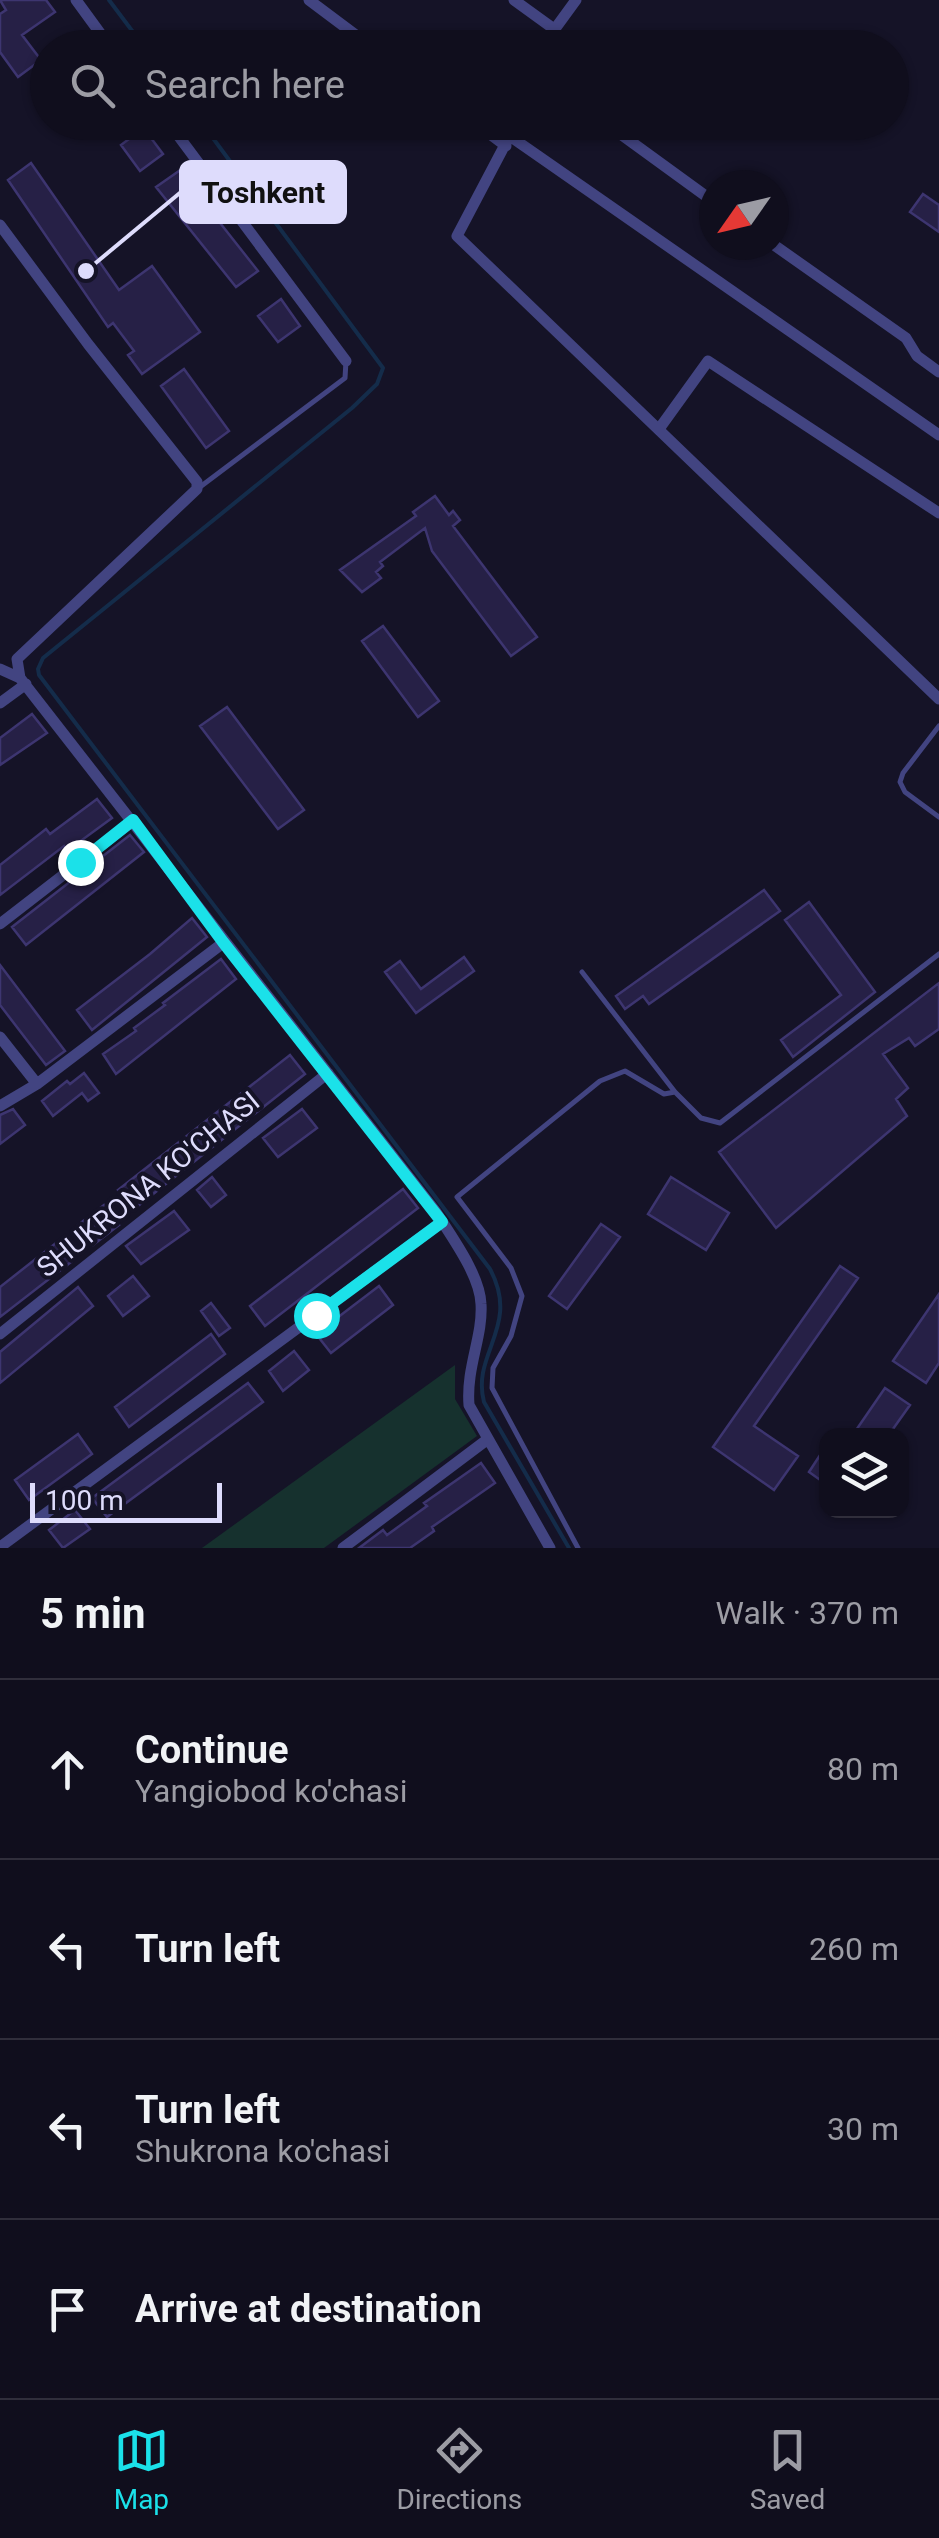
<!DOCTYPE html>
<meta charset="utf-8">
<style>
:root{--surface:#100e1d;--page:#191726;--text:#f1f3f6;--muted:#9c9ca4;--line:#302e3b;--accent:#1be1e9}
body{margin:0;font-family:Roboto,sans-serif;background:var(--page);color:var(--text)}
.controls{position:absolute;right:30px;bottom:30px;display:grid;overflow:hidden;border-radius:20px;box-shadow:0 2px 8px #0004}
.controls button{width:90px;height:90px;display:grid;place-items:center;padding:0;border:0;border-bottom:2px solid var(--line);background:var(--surface);color:var(--text);font:50px sans-serif}
.compass{position:absolute;left:699px;top:170px;width:90px;height:90px;border-radius:50%;background:var(--surface);box-shadow:0 2px 8px #0004;rotate:236deg}
.scale{position:absolute;left:30px;bottom:25px;width:192px;box-sizing:border-box;padding-left:10px;border:5px solid #dedcfc;border-top:0;font-size:28px;line-height:35px;white-space:nowrap;color:#dedcfc;-webkit-text-stroke:8px #151327;paint-order:stroke}
.stop{position:absolute;width:30px;height:30px;margin:-22px;border:8px solid #1be1e9;border-radius:50%;background:#fff}
.stop.end{background:#1be1e9;border-color:#fff;box-shadow:0 2px 10px #0008}
.list{margin:0;padding:0;list-style:none}
h2{display:flex;justify-content:space-between;align-items:center;height:130px;margin:0;padding:0 40px;font-size:42px}
h2 small{font-size:32px;font-weight:400;color:var(--muted)}
.list li{display:grid;grid-template-columns:65px 1fr auto;gap:30px;align-items:center;box-sizing:border-box;height:180px;padding:0 40px;border-top:2px solid var(--line)}
.list b{display:block;font-size:38px;white-space:nowrap}
.list p{margin:0;font-size:32px;white-space:nowrap;color:var(--muted)}
.list em{font-size:32px;font-style:normal;color:var(--muted)}
.icon{flex:none;width:55px;height:55px;fill:none;stroke:currentColor;stroke-width:2;stroke-linecap:round;stroke-linejoin:round}
.map{position:relative;flex:none;width:939px;height:1548px;overflow:hidden}
.search{position:absolute;background:var(--surface);box-shadow:0 2px 8px #0004;left:30px;right:30px;top:30px;height:110px;display:flex;align-items:center;gap:25px;box-sizing:border-box;padding:0 35px;border-radius:55px;color:var(--muted);font-size:38px}
.sheet{height:850px;background:var(--surface)}
nav{display:flex;justify-content:space-around;align-items:center;box-sizing:border-box;height:140px;border-top:2px solid var(--line);background:var(--surface);font-size:28px;color:var(--muted)}
nav a{display:grid;justify-items:center;gap:5px}
nav .on{color:var(--accent)}
.map>svg:first-child{display:block}
</style>
<div class="map">
<svg width="939" height="1548" viewBox="0 0 939 1548">
<rect width="100%" height="100%" fill="#151327"/>
<path fill="#16312e" d="M455,1365v34l22,37 -153,112h-122z"/>
<g fill="none" stroke-linecap="round" stroke-linejoin="round">
<path stroke="#142c4a" stroke-width="4" d="M109,0l36,48
M201,122l182,246 -6,16 -25,24 -309,250 -5,11 1,6 451,594c31,58 -19,84 -6,133l85,146"/>
</g>
<path fill="#262046" stroke="#3d3570" stroke-width="2.5" d="M0,0h46l9,12 -33,23 19,25 -23,17 -18,-25v-38l6,-4z
M117,122h22l24,32 -23,17 -19,-26 8,-6z
M31,163l88,127 33,-24 48,66 -58,42 -14,-19 6,-4 -21,-28 -5,4 -100,-147z
M179,171l79,100 -22,16 -80,-100z
M923,194l16,11v27l-29,-20z
M281,299l19,27 -22,16 -20,-26z
M184,369l45,62 -23,17 -45,-62z
M435,496l14,19 4,-4 7,9 -7,6 84,111 -26,19 -79,-105 -7,-23 -45,34 3,4 -7,6 5,6 -19,14 -22,-22 76,-54 -3,-4z
M383,626l56,75 -21,16 -56,-76z
M227,707l77,103 -26,19 -78,-103z
M32,714l15,19 -47,32v-27z
M97,799l15,19 -45,33 -3,-5 -64,49v-30l46,-36 4,5z
M130,835l14,17 -118,93 -14,-18z
M764,890l16,21 -131,93 -6,-8 -18,13 -9,-13z
M809,902l66,90 -82,65 -12,-17 60,-45 -56,-75z
M192,918l15,19 -115,93 -15,-20 73,-56z
M464,957l10,14 -58,42 -31,-41 15,-11 21,28z
M221,959l15,20 -120,95 -13,-20 33,-23 -2,-3 31,-23 -2,-2z
M0,965l65,86 -19,14 -46,-60z
M939,983v46l-24,17 -6,-8 -26,16 25,34 -12,11 11,17 -131,112 -57,-76z
M290,1055l15,19 -172,136 -15,-20z
M84,1073l15,20 -11,8 -6,-8 -29,23 -11,-15 25,-20 3,3z
M13,1109l12,16 -25,19v-29z
M302,1109l15,19 -39,29 -15,-19z
M212,1177l14,18 -15,12 -14,-17z
M671,1177l58,36 -23,37 -58,-36z
M403,1189l15,19 -153,118 -15,-20z
M104,1205l15,20 -26,20 -15,-20z
M174,1211l15,19 -48,34 -15,-18z
M601,1224l19,13 -53,72 -18,-13z
M56,1243l15,19 -71,55v-30z
M840,1266l18,12 -104,148 44,30 -24,34 -61,-43z
M133,1276l16,20 -26,20 -15,-20z
M379,1286l14,19 -62,48 -15,-19z
M78,1287l15,19 -93,77v-31z
M939,1294v69l-13,20 -33,-22z
M211,1303l19,25 -11,8 -18,-25z
M211,1334l14,20 -96,73 -14,-20z
M294,1351l15,19 -26,21 -14,-20z
M248,1383l15,19 -156,115 -15,-19z
M885,1388l25,17 -22,31h-36z
M78,1434l14,20 -63,46 -14,-20z
M826,1446v38l-17,-12z
M481,1463l14,20 -63,44 2,4 -24,17h-51l24,-18 4,5 40,-29 -3,-3z
M75,1510l15,19 -27,19 -14,-18z"/>
<g fill="none" stroke-linecap="round" stroke-linejoin="round">
<path stroke="#424481" stroke-width="5" d="M200,487l145,-109 1,-17
M939,726l-36,47 -3,9 5,10 34,25
M582,972l93,120 26,26 19,5 219,-169
M578,1548l-86,-160 1,-20 18,-32 11,-40 -11,-28 -54,-71 143,-116 25,-10 39,23 11,-2"/>
<path stroke="#424481" stroke-width="11" d="M76,0l35,48
M309,0l64,48
M514,0l40,29
M541,48l35,-48
M168,122l178,239
M474,122l32,24
M517,122l-60,114 482,463
M604,122l110,80
M511,137l428,298
M0,225l88,119 109,138v7l-180,170 3,19 416,534c15,24 44,63 45,92 2,33 -15,63 -12,101l81,143
M774,245l132,93 11,18 22,16
M659,429l49,-68 231,152
M0,669l20,9
M0,703l26,-19
M0,924l133,-103
M0,1037l37,47
M0,1106l37,-22 186,-141
M0,1334l328,-261
M0,1547l442,-325
M343,1548l145,-109"/>
</g>
<g fill="none" stroke-linecap="round" stroke-linejoin="round">
<path stroke="#1be1e9" stroke-width="12" d="M80,862l53,-42 90,122 219,280 -126,93"/>
</g>
<g text-anchor="middle" stroke-width="8" stroke-linejoin="round" paint-order="stroke">
<g font-size="28" fill="#dedcfc" stroke="#151327">
<text transform="translate(148 1184) rotate(-39)" y="10">SHUKRONA KO'CHASI</text>
</g>
</g>
<path fill="none" stroke="#dedcfc" stroke-width="4" d="M86 271L181 192"/>
<circle fill="#dedcfc" stroke="#151327" stroke-width="4" cx="86" cy="271" r="10"/>
<rect fill="#dedcfc" stroke="#dedcfc" stroke-width="4" x="181" y="162" width="164" height="60" rx="10"/>
<g font-size="30" text-anchor="middle" font-weight="bold" fill="#111">
<text x="263" y="203">Toshkent</text>
</g>
</svg>
<div class="controls">
<button><svg class="icon" aria-label="layers" viewBox="0 0 24 24"><path d="M12 4l9 5-9 5-9-5zM3 14l9 5 9-5"/></svg></button>
</div>
<svg class="compass" viewBox="-18 -18 36 36"><path d="M0-13l5 13h-10z" fill="#e53935"/><path d="M0 13l5-13h-10z" fill="#9c9ca4"/></svg>
<div class="scale">100 m</div>
<div class="stop" style="left:316px;top:1315px"></div>
<div class="stop end" style="left:80px;top:862px"></div>
<div class="search"><svg class="icon" aria-label="search" viewBox="0 0 24 24"><circle cx="10" cy="10" r="6"/><path d="M15 15l6 6"/></svg>Search here</div>
</div>
<section class="sheet">
<h2>5 min<small>Walk · 370 m</small></h2>
<ul class="list">
<li><svg class="icon" aria-label="ahead" viewBox="0 0 24 24"><path d="M12 20V5M6 11l6-6 6 6"/></svg><div><b>Continue</b><p>Yangiobod ko'chasi</p></div><em>80 m</em></li>
<li><svg class="icon" aria-label="left" viewBox="0 0 24 24"><path d="M17 20v-9H6M10 6l-5 5 5 5"/></svg><div><b>Turn left</b></div><em>260 m</em></li>
<li><svg class="icon" aria-label="left" viewBox="0 0 24 24"><path d="M17 20v-9H6M10 6l-5 5 5 5"/></svg><div><b>Turn left</b><p>Shukrona ko'chasi</p></div><em>30 m</em></li>
<li><svg class="icon" aria-label="arrive" viewBox="0 0 24 24"><path d="M6 21V4h12l-3 4 3 4H6"/></svg><div><b>Arrive at destination</b></div></li>
</ul>
</section>
<nav>
<a class="on"><svg class="icon" aria-label="map" viewBox="0 0 24 24"><path d="M3 6l6-2 6 2 6-2v14l-6 2-6-2-6 2zM9 4v14M15 6v14"/></svg>Map</a>
<a><svg class="icon" aria-label="directions" viewBox="0 0 24 24"><path d="M12 3l9 9-9 9-9-9zM9 14v-3h6M13 9l2 2-2 2"/></svg>Directions</a>
<a><svg class="icon" aria-label="saved" viewBox="0 0 24 24"><path d="M7 4h10v16l-5-4-5 4z"/></svg>Saved</a>
</nav>
